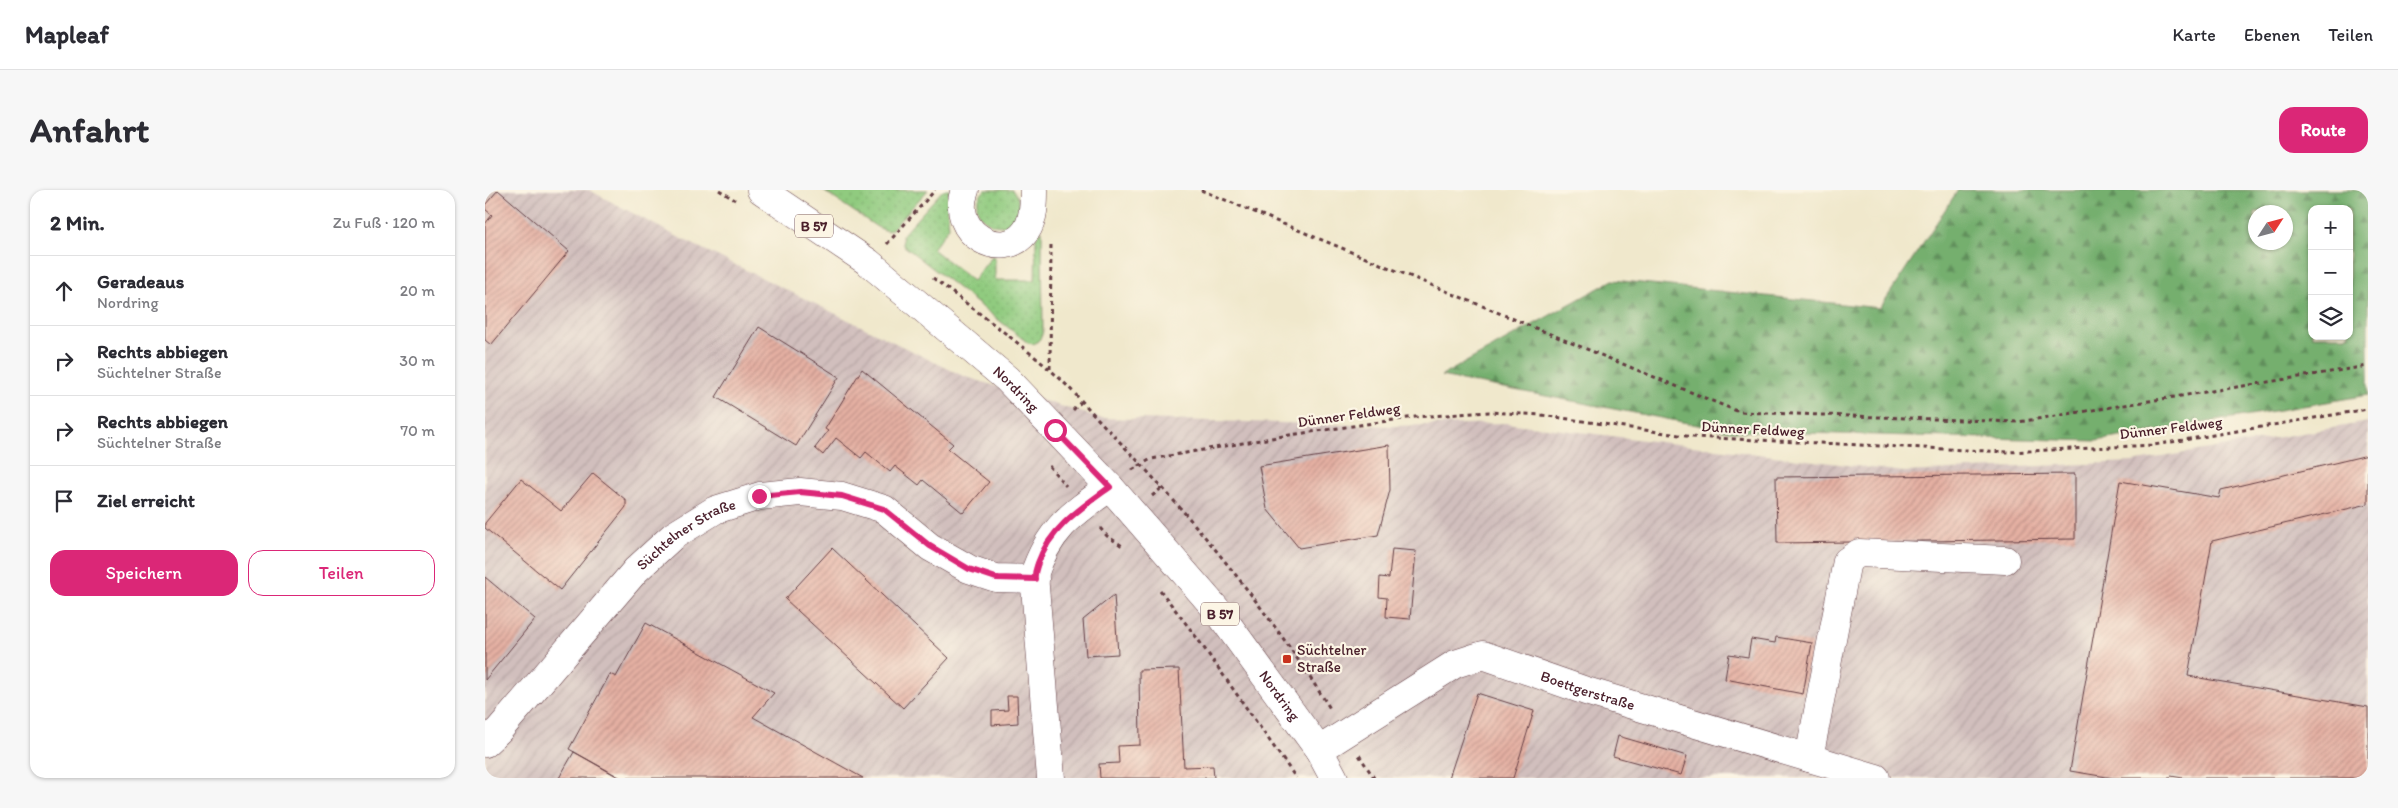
<!DOCTYPE html>
<html lang="de">
<meta charset="utf-8">
<style>
:root{--surface:#fff;--page:#f7f7f7;--text:#2b2b33;--muted:#7c7c81;--line:#e1e1e2;--accent:#db2777}
body{margin:0;font-family:Itim,sans-serif;background:var(--page);color:var(--text)}
.controls{position:absolute;right:15px;top:15px;display:grid;overflow:hidden;border-radius:10px;box-shadow:0 1px 4px #0004}
.controls button{width:45px;height:45px;display:grid;place-items:center;padding:0;border:0;border-bottom:1px solid var(--line);background:var(--surface);color:var(--text);font:25px sans-serif}
.compass{position:absolute;left:1763px;top:15px;width:45px;height:45px;border-radius:50%;background:var(--surface);box-shadow:0 1px 4px #0004;rotate:54deg}
.stop{position:absolute;width:15px;height:15px;margin:-11px;border:4px solid #db2777;border-radius:50%;background:#fff}
.stop.end{background:#db2777;border-color:#fff;box-shadow:0 1px 5px #0008}
.list{margin:0;padding:0;list-style:none}
h2{display:flex;justify-content:space-between;align-items:center;height:65px;margin:0;padding:0 20px;font-size:21px}
h2 small{font-size:16px;font-weight:400;color:var(--muted)}
.list li{display:grid;grid-template-columns:32px 1fr auto;gap:15px;align-items:center;box-sizing:border-box;height:70px;padding:0 20px;border-top:1px solid var(--line)}
.list b{display:block;font-size:19px;white-space:nowrap}
.list p{margin:0;font-size:16px;white-space:nowrap;color:var(--muted)}
.list em{font-size:16px;font-style:normal;color:var(--muted)}
.actions{display:flex;gap:10px;padding:15px 20px}
.actions a{flex:1;padding:11px 0;border:1px solid var(--accent);border-radius:15px;text-align:center;font-size:18px;color:var(--accent)}
.actions .main{background:var(--accent);color:#fff}
.icon{flex:none;width:28px;height:28px;fill:none;stroke:currentColor;stroke-width:2;stroke-linecap:round;stroke-linejoin:round}
.map{position:relative;flex:none;width:1883px;height:588px;overflow:hidden;border-radius:15px}
header{display:flex;align-items:center;gap:30px;box-sizing:border-box;height:70px;padding:0 25px;background:var(--surface);border-bottom:1px solid var(--line)}
header strong{font-size:24px}
nav{display:flex;gap:28px;margin-inline-start:auto;font-size:18px}
.intro{display:flex;align-items:center;justify-content:space-between;box-sizing:border-box;height:120px;padding:0 30px}
h1{margin:0;font-size:35px}
.button{padding:12px 22px;border-radius:15px;background:var(--accent);color:#fff;font-size:18px;font-weight:700}
main{display:flex;gap:30px;padding:0 30px}
aside{flex:1;background:var(--surface);border-radius:15px;box-shadow:0 1px 4px #0004}
.map>svg:first-child{display:block}
</style>
<header>
<strong>Mapleaf</strong>
<nav><a>Karte</a><a>Ebenen</a><a>Teilen</a></nav>
</header>
<div class="intro"><h1>Anfahrt</h1><a class="button">Route</a></div>
<main>
<aside>
<h2>2 Min.<small>Zu Fuß · 120 m</small></h2>
<ul class="list">
<li><svg class="icon" aria-label="ahead" viewBox="0 0 24 24"><path d="M12 20V5M6 11l6-6 6 6"/></svg><div><b>Geradeaus</b><p>Nordring</p></div><em>20 m</em></li>
<li><svg class="icon" aria-label="right" viewBox="0 0 24 24"><path d="M7 20v-9h11M14 6l5 5-5 5"/></svg><div><b>Rechts abbiegen</b><p>Süchtelner Straße</p></div><em>30 m</em></li>
<li><svg class="icon" aria-label="right" viewBox="0 0 24 24"><path d="M7 20v-9h11M14 6l5 5-5 5"/></svg><div><b>Rechts abbiegen</b><p>Süchtelner Straße</p></div><em>70 m</em></li>
<li><svg class="icon" aria-label="arrive" viewBox="0 0 24 24"><path d="M6 21V4h12l-3 4 3 4H6"/></svg><div><b>Ziel erreicht</b></div></li>
</ul>
<div class="actions"><a class="main">Speichern</a><a>Teilen</a></div>
</aside>
<div class="map">
<svg width="1883" height="588" viewBox="0 0 1883 588">
<defs>
<pattern id="industrial-furrows" width="10" height="10" patternUnits="userSpaceOnUse" patternTransform="scale(1.25)"><rect width="10" height="10" fill="#d1bfbd"/><path d="M-1 1l2-2M0 10L10 0M9 11l2-2" fill="none" stroke="#b5a4a3"/></pattern>
<pattern id="grass-dots" width="8" height="8" patternUnits="userSpaceOnUse" patternTransform="scale(1.25)"><rect width="8" height="8" fill="#90cb7f"/><path d="M2 2h.1M6 6h.1" fill="none" stroke="#7eae6e" stroke-width="1.8" stroke-linecap="round"/></pattern>
<pattern id="forest-firs" width="22" height="20" patternUnits="userSpaceOnUse" patternTransform="scale(1.25)"><rect width="22" height="20" fill="#74af6e"/><path d="M5 1l3.5 6h-7zM16 11l3.5 6h-7z" fill="#618e5b"/></pattern>
<pattern id="building-hatch" width="6" height="6" patternUnits="userSpaceOnUse" patternTransform="scale(1.25)"><rect width="6" height="6" fill="#e5b0a3"/><path d="M-1 1l2-2M0 6l6-6M5 7l2-2" fill="none" stroke="#bc8f85"/></pattern>
</defs>
<rect width="100%" height="100%" fill="#fcf5e5"/>
<filter id="ink" filterUnits="userSpaceOnUse"><feTurbulence type="fractalNoise" baseFrequency=".02" numOctaves="2"/><feDisplacementMap in="SourceGraphic" scale="10" xChannelSelector="R" yChannelSelector="G"/><feConvolveMatrix kernelMatrix="1 2 1 2 8 2 1 2 1" color-interpolation-filters="sRGB"/></filter>
<filter id="wash" filterUnits="userSpaceOnUse"><feTurbulence type="fractalNoise" baseFrequency=".0096" numOctaves="4" result="noise"/><feDisplacementMap in="SourceGraphic" scale="20" xChannelSelector="R" yChannelSelector="G"/><feGaussianBlur stdDeviation="1.12" result="paint"/><feColorMatrix in="noise" values="0 0 0 0 0 0 0 0 0 0 0 0 0 0 0 0 0 1.4 0 .05"/><feComposite in="paint" operator="in"/></filter>
<g filter="url(#wash)">
<rect width="100%" height="100%" fill="#f0e8cc"/>
<path fill="url(#industrial-furrows)" d="M0,0h104l87,46 287,140 137,42 291,8 114,-3 399,49 228,-10 236,-40v356h-1883z"/>
<path fill="url(#grass-dots)" stroke="#6d7555" d="M337,0h106l-36,39 -5,2 -10,-4z
M458,0h7l-3,11 2,26 -16,22 40,32 19,-25 3,1v23h40l1,-43 6,-7 1,100c-1,7 -3,10 -9,14l-6,-1 -125,-98 -1,-9 3,-4z
M500,0h27c5,5 7,11 7,18 -3,36 -63,11 -34,-18z"/>
<path fill="url(#forest-firs)" stroke="#5f674c" fill-rule="evenodd" d="M1473,0h410v205l-272,46 -367,-10 -288,-55 172,-96 267,28zM1827,19h37v127h-37zM1770,22h30v30h-30z"/>
<g id="blocks">
<path fill="url(#building-hatch)" d="M13,0l71,61 -78,94 -6,-5v-116l7,-9 -7,-6v-4z
M274,137l80,50 -43,69 -80,-49z
M377,179l91,75 -5,5 41,33 -26,31 -40,-33 -4,5 -24,-19 -5,6 -24,-20 -5,6 -25,-20 -13,17 -8,-7 13,-17 -3,-2z
M904,255l1,45 -12,45 -79,13 -32,-39 -8,-43z
M1883,265v49l-156,37 -24,135 180,31v71h-185l-12,-2 -1,2h-57l-43,-7 50,-290 99,17 2,-8z
M108,283l33,27v7l-66,83 -75,-62v-5l36,-44 40,32z
M1590,284v65l-298,4 -1,-66z
M347,358l117,110 -46,50 -118,-109z
M907,359l24,2 -6,68 -24,-2 1,-19 -8,-1 1,-20 9,1z
M0,387l50,42 -50,61z
M629,405l4,59 -32,2 -3,-36z
M161,433l128,70 -21,24 110,61h-242l-52,-29 41,-75 6,3z
M1291,447l36,6 -9,51 -78,-15 4,-25 19,3 3,-18 24,4z
M694,479l5,98 29,-1 1,12h-114l-1,-14 20,-1 -1,-17 22,-1 -1,-75z
M992,503l57,18 -21,67h-64z
M522,506h10l1,27 -26,2v-14l16,-1z
M1133,546l69,20 -6,19 -68,-19z
M89,562l46,26h-61z"/>
</g>
</g>
<g filter="url(#ink)">
<use href="#blocks" fill-opacity="0" stroke="#633d43" stroke-width="1"/>
<g fill="none" stroke-linecap="round" stroke-linejoin="round">
<g stroke="#633d43" stroke-width="29">
<g id="minor">
<path d="M480,0c-17,44 39,73 61,41 8,-11 8,-28 8,-41"/>
<path id="s1" d="M0,553l14,-13 137,-160 37,-34 42,-26 45,-14 40,-4 42,4 42,13 46,38 39,22 27,9 39,1"/>
<path id="s2" d="M834,560l136,-86 28,-9 103,36 290,87"/>
<path d="M1324,568l38,-197 12,-8 146,7"/>
<path d="M566,588l-17,-203c15,-46 38,-61 76,-88"/>
</g>
</g>
<g stroke="#633d43" stroke-width="29">
<g id="major">
<path id="s3" d="M276,0l107,72 139,117 103,108 107,123 102,140 15,28"/>
</g>
</g>
<path stroke="#633d43" stroke-width="3" stroke-dasharray="4 4" stroke-linecap="butt" d="M234,0l16,10
M716,0l538,222 279,10 350,-56
M402,54l48,-54
M448,88c39,30 79,59 116,91 24,20 44,46 66,68 82,85 153,173 216,273
M565,179l1,-125
M588,220l8,-8
M564,276l17,20
M647,280l19,-11 132,-23 132,-19 74,-5 52,3 152,22 315,15 146,-7 214,-36
M667,306l11,-9
M615,338l7,8 17,11
M675,400l37,48 99,140
M874,565l15,23"/>
<use href="#minor" stroke="#fff" stroke-width="28"/>
<use href="#major" stroke="#fff" stroke-width="28"/>
</g>
</g>
<g fill="none" stroke-linecap="round" stroke-linejoin="round" filter="url(#ink)">
<path stroke="#db2777" stroke-width="6" d="M274,306l41,-4 42,4 42,13 46,37 39,23 27,9 39,1c-1,-6 1,-10 3,-16 12,-35 43,-55 72,-76l-55,-57"/>
</g>
<rect fill="#c8321e" stroke="#fcf5e5" stroke-width="2" x="797" y="464" width="10" height="10" rx="2.5"/>
<g text-anchor="middle" stroke-width="4.5" stroke-linejoin="round" paint-order="stroke">
<g fill="#fcf5e5" stroke="#7f5f63" stroke-width="1">
<rect x="310" y="24.5" width="38" height="23" rx="4"/>
<rect x="716" y="412.5" width="38" height="23" rx="4"/>
</g>
<g font-size="14" font-weight="bold" fill="#4a1f2b">
<text x="329" y="41">B 57</text>
<text x="735" y="429">B 57</text>
</g>
<g font-size="15" fill="#4a1f2b" stroke="#fcf5e5">
<text dy="5" stroke="none"><textPath href="#s3" startOffset="324">Nordring</textPath></text>
<text transform="translate(864 225) rotate(-8)" y="5">Dünner Feldweg</text>
<text transform="translate(1686 238) rotate(-7)" y="5">Dünner Feldweg</text>
<text transform="translate(1268 239) rotate(3)" y="5">Dünner Feldweg</text>
<text dy="5" stroke="none"><textPath href="#s1" startOffset="292">Süchtelner Straße</textPath></text>
<text dy="5" stroke="none"><textPath href="#s2" startOffset="301">Boettgerstraße</textPath></text>
<text dy="5" stroke="none"><textPath href="#s3" startOffset="729">Nordring</textPath></text>
</g>
<g font-size="15" fill="#4a1f2b" stroke="#fcf5e5" text-anchor="start">
<text x="812" y="465">Süchtelner<tspan x="812" dy="17">Straße</tspan></text>
</g>
</g>
</svg>
<div class="controls">
<button>+</button>
<button>−</button>
<button><svg class="icon" aria-label="layers" viewBox="0 0 24 24"><path d="M12 4l9 5-9 5-9-5zM3 14l9 5 9-5"/></svg></button>
</div>
<svg class="compass" viewBox="-18 -18 36 36"><path d="M0-13l5 13h-10z" fill="#e53935"/><path d="M0 13l5-13h-10z" fill="#7c7c81"/></svg>
<div class="stop" style="left:570px;top:240px"></div>
<div class="stop end" style="left:274px;top:306px"></div>
</div>
</main>
